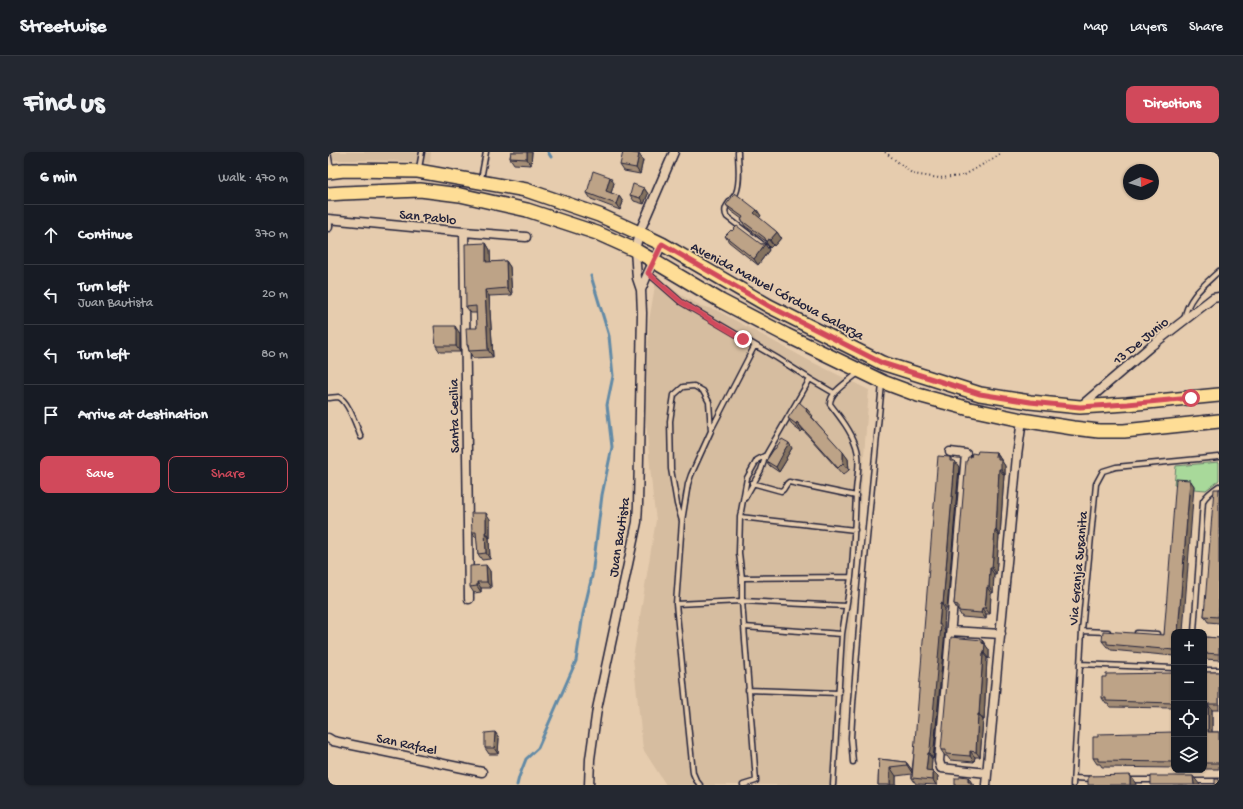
<!DOCTYPE html>
<meta charset="utf-8">
<style>
:root{--surface:#171b24;--page:#242831;--text:#f1f3f6;--muted:#9ea1a6;--line:#363941;--accent:#d1495b}
body{margin:0;font-family:"Gochi Hand",sans-serif;background:var(--page);color:var(--text)}
.controls{position:absolute;right:12px;bottom:12px;display:grid;overflow:hidden;border-radius:8px;box-shadow:0 1px 3px #0004}
.controls button{width:36px;height:36px;display:grid;place-items:center;padding:0;border:0;border-bottom:1px solid var(--line);background:var(--surface);color:var(--text);font:20px sans-serif}
.compass{position:absolute;left:795px;top:12px;width:36px;height:36px;border-radius:50%;background:var(--surface);box-shadow:0 1px 3px #0004;rotate:86deg}
.stop{position:absolute;width:12px;height:12px;margin:-9px;border:3px solid #d1495b;border-radius:50%;background:#fff}
.stop.end{background:#d1495b;border-color:#fff;box-shadow:0 1px 4px #0008}
.list{margin:0;padding:0;list-style:none}
h2{display:flex;justify-content:space-between;align-items:center;height:52px;margin:0;padding:0 16px;font-size:17px}
h2 small{font-size:13px;font-weight:400;color:var(--muted)}
.list li{display:grid;grid-template-columns:26px 1fr auto;gap:12px;align-items:center;box-sizing:border-box;height:60px;padding:0 16px;border-top:1px solid var(--line)}
.list b{display:block;font-size:15px;white-space:nowrap}
.list p{margin:0;font-size:13px;white-space:nowrap;color:var(--muted)}
.list em{font-size:13px;font-style:normal;color:var(--muted)}
.actions{display:flex;gap:8px;padding:12px 16px}
.actions a{flex:1;padding:9px 0;border:1px solid var(--accent);border-radius:8px;text-align:center;font-size:14px;color:var(--accent)}
.actions .main{background:var(--accent);color:#fff}
.icon{flex:none;width:22px;height:22px;fill:none;stroke:currentColor;stroke-width:2;stroke-linecap:round;stroke-linejoin:round}
.map{position:relative;flex:none;width:891px;height:633px;overflow:hidden;border-radius:8px}
header{display:flex;align-items:center;gap:24px;box-sizing:border-box;height:56px;padding:0 20px;background:var(--surface);border-bottom:1px solid var(--line)}
header strong{font-size:19px}
nav{display:flex;gap:22px;margin-inline-start:auto;font-size:14px}
.intro{display:flex;align-items:center;justify-content:space-between;box-sizing:border-box;height:96px;padding:0 24px}
h1{margin:0;font-size:28px}
.button{padding:10px 18px;border-radius:8px;background:var(--accent);color:#fff;font-size:14px;font-weight:700}
main{display:flex;gap:24px;padding:0 24px}
aside{flex:1;background:var(--surface);border-radius:8px;box-shadow:0 1px 3px #0004}
.map>svg:first-child{display:block}
</style>
<header>
<strong>Streetwise</strong>
<nav><a>Map</a><a>Layers</a><a>Share</a></nav>
</header>
<div class="intro"><h1>Find us</h1><a class="button">Directions</a></div>
<main>
<aside>
<h2>6 min<small>Walk · 470 m</small></h2>
<ul class="list">
<li><svg class="icon" aria-label="ahead" viewBox="0 0 24 24"><path d="M12 20V5M6 11l6-6 6 6"/></svg><div><b>Continue</b></div><em>370 m</em></li>
<li><svg class="icon" aria-label="left" viewBox="0 0 24 24"><path d="M17 20v-9H6M10 6l-5 5 5 5"/></svg><div><b>Turn left</b><p>Juan Bautista</p></div><em>20 m</em></li>
<li><svg class="icon" aria-label="left" viewBox="0 0 24 24"><path d="M17 20v-9H6M10 6l-5 5 5 5"/></svg><div><b>Turn left</b></div><em>80 m</em></li>
<li><svg class="icon" aria-label="arrive" viewBox="0 0 24 24"><path d="M6 21V4h12l-3 4 3 4H6"/></svg><div><b>Arrive at destination</b></div></li>
</ul>
<div class="actions"><a class="main">Save</a><a>Share</a></div>
</aside>
<div class="map">
<svg width="891" height="633" viewBox="0 0 891 633">
<rect width="100%" height="100%" fill="#e6ccae"/>
<filter id="ink" filterUnits="userSpaceOnUse"><feTurbulence type="fractalNoise" baseFrequency=".025" numOctaves="2"/><feDisplacementMap in="SourceGraphic" scale="8" xChannelSelector="R" yChannelSelector="G"/><feConvolveMatrix kernelMatrix="1 2 1 2 8 2 1 2 1" color-interpolation-filters="sRGB"/></filter>
<g filter="url(#ink)">
<path fill="#d6bda0" d="M0,0h103l-1,11 -23,-2 -79,-1z
M329,122l7,8 17,13 20,11 15,4 94,51 59,29 -15,197 -7,69 -10,129h-171l-23,-36 -10,-91 23,-138 -3,-22 -8,-87 4,-90z"/>
<path fill="#a8d99a" stroke="#657e6a" d="M891,310v18l-13,10 -12,-1 -14,-4h-6l2,-19z"/>
<g fill="none" stroke-linecap="round" stroke-linejoin="round">
<path stroke="#628aa6" stroke-width="3" d="M220,0l3,5
M189,633l2,-8 7,-18 12,-11 38,-87 7,-47 9,-38 10,-81 10,-48 -5,-42 6,-29 -4,-40 -18,-60"/>
<g stroke="#22223b" stroke-width="7">
<path id="lane" d="M0,0l3,17
M410,0c0,12 3,29 -2,41 -4,8 -15,14 -9,24l39,30
M91,16l3,-16
M153,27l5,-27
M320,121l33,29 96,56 33,21 -44,76 -5,15 -16,28
M856,168c3,-22 20,-35 35,-49
M482,227l24,14
M0,246c3,0 7,-1 10,-1 10,2 19,31 23,40
M383,278l44,-85
M424,331l29,8c4,-1 4,-7 8,-9l67,14
M412,365l115,13
M414,426l109,-1c3,-29 4,-57 5,-86 1,-15 5,-31 0,-45 -5,-15 -16,-29 -26,-42 0,-13 20,-23 29,-32
M348,452l6,-83 6,-37 3,-9 20,-44 -2,-29 -6,-11 -9,-5 -11,1 -9,8 -4,26 1,48 6,35 5,17
M416,475l98,7
M754,479l26,1
M866,480l9,-131c4,-7 10,-11 16,-15
M809,481l20,1
M752,512l94,4
M876,518h15
M420,538l91,3
M525,610l-2,-24 2,-34 9,-114 20,-206
M746,626l19,1
M801,628h28
M865,629h26
M372,633l-4,-5 -3,-7 -17,-169 66,-3 104,5
M415,633l13,-4 -14,-180v-23l-3,-25 1,-36 7,-39 10,-18 9,-5
M505,633l9,-151 9,-57
M745,633l9,-154 14,-147 7,-13 13,-4 103,-10"/>
</g>
<g stroke="#22223b" stroke-width="11">
<path id="street" d="M0,67l136,13 62,5
M0,73v2
M136,80l5,367
M313,138l7,-17 14,-29
M753,254l70,-60 62,-48 6,-1
M622,300l16,2 -27,307 2,7 46,5
M623,479l50,3
M0,586l5,3 149,31
M261,633l1,-26 7,-50 40,-187 1,-18 4,-191 -1,-23 -4,-12 -2,-28 4,-17 35,-81
M658,633l31,-329 5,-36"/>
</g>
<g stroke="#22223b" stroke-width="16">
<path id="primary" d="M0,20l16,-2 74,1 108,19 73,25 40,18 23,11 107,62 113,57 98,31 50,8 50,5 47,-3 92,-9
M0,42l15,-1 77,-3 40,5 67,15 70,23 38,17 86,51 65,34 97,47 35,13 52,14 52,11 51,8 26,3h25l95,-10"/>
</g>
<path stroke="#22223b" stroke-width="2" stroke-dasharray="1 3" stroke-linecap="butt" d="M557,0l28,22 26,4 24,-2 36,-21 3,-3"/>
<use href="#lane" stroke="#e6ccae" stroke-width="4"/>
<use href="#street" stroke="#e6ccae" stroke-width="8"/>
<use href="#primary" stroke="#fedd96" stroke-width="13"/>
</g>
<path fill="#a38c74" stroke="#22223b" d="M183,0h21l-1,13 -17,-1 -4,-6z
M315,8l-3,14 -16,-3 -4,-6z
M286,31l-3,10 8,3 4,6 -3,8 -29,-11 -4,-6z
M316,36l4,6 -4,10 -10,-3 -4,-6z
M398,53l31,5 4,6 -2,2 18,14 4,6 -7,8 -1,-1 -3,3 -3,-6 -22,-16 -4,-6 1,-1 -11,-8z
M404,79l29,13h4l4,6 -11,15 -29,-23 -4,-6z
M158,91l4,7v12l16,-1 4,6 2,28 -23,1 4,61 -20,1 -4,-7 -1,-4 -1,-2 10,-17v-15h-6l-5,-6z
M131,180v2l1,1v17h-20l-4,-6z
M485,264l-1,1 36,42 1,11 -6,5 -40,-45 -2,2 -8,-6 -5,-8z
M464,296l-6,10 1,1 -8,13 -9,-6 -4,-5 9,-12z
M668,300l9,14v9h-1l-4,61h-1l-3,38h-2l-1,19h-2l-1,21h-4v5l-24,-2 -8,-13 13,-143 4,-4 6,-3z
M622,305l3,4 6,6 -12,142h-2l-1,20 1,2 -11,124 -1,4h-1l-1,11 2,1 5,5 -1,9 -21,-1 -4,-6v-4l-16,2v9h-18l1,-26 27,3 6,8z
M862,328l4,6 -20,146v24l-63,-6 -2,-3h-2l-5,-6 62,-6z
M891,337v134l-11,-1 -4,-6z
M162,367v19h-1l1,21 -8,1 -4,-6 -1,-16h-1l-4,-6z
M162,419l1,17h-10v4l-7,1 -4,-6z
M876,485l15,1v22l-15,-1z
M654,488l7,10v9l-2,-1 -3,62h-1l-3,37h-5l-1,5 -24,-2 -3,-4h-2l-4,-6z
M876,520h15v38h-7v22h7v37h-15z
M846,521v35l-64,-1 -2,-3h-2l-4,-6z
M167,580l4,6 -1,16h-9l-4,-6z
M846,580v36l-72,-1 -2,-3h-3l-4,-6z"/>
<path fill="#84725e" stroke="#22223b" d="M199,0h5l-1,13 -4,-6z
M311,2l4,6 -3,14 -4,-6z
M282,25l4,6 -4,14 -4,-6z
M316,36l4,6 -4,10 -4,-6z
M291,44l4,6 -3,8 -4,-6z
M429,58l4,6 -3,3 -4,-6z
M449,80l4,6 -7,8 -4,-6z
M440,87l5,6 -3,3 -4,-6z
M158,91l4,7 1,19 -5,-7z
M437,92l4,6 -11,15 -4,-6z
M178,109l4,6 2,28 -5,-7z
M157,138l4,6 4,61 -5,-7z
M127,174l4,6v2l1,1v17l-4,-6z
M479,257l6,7 -2,2 -5,-7z
M469,270l6,8 -2,2 -5,-8z
M461,291l3,5 -6,10 1,1 -8,13 -3,-5 6,-13z
M515,300l5,7 1,11 -6,-7z
M668,300l9,14v9l-4,-6 -6,-13z
M627,309l4,6 -12,142 -4,-5z
M671,317l5,6 -4,61 -4,-6z
M862,328l4,6 -11,146h-5z
M158,361l4,6v19l-4,-6z
M667,378l4,6 -3,38 -4,-6z
M157,380l4,6 1,21 -4,-6z
M158,413l4,6 1,17 -4,-6z
M662,416l4,6 -1,19 -4,-6z
M149,430l4,6v4l-4,-6z
M659,435l4,6 -1,21 -5,-6z
M613,451l4,6 -1,20 1,2 -12,128 -4,-6z
M654,456l4,6v5l-5,-6z
M654,488l7,10v9l-5,-6 -2,-10z
M655,501l4,5 -3,62 -5,-6z
M880,552l4,6v27l-4,-5z
M650,562l5,6 -3,37 -4,-5z
M167,580l4,6 -1,16 -4,-6z
M642,599l5,6 -1,5 -4,-6z
M600,601l4,6 -1,17 -5,-6z
M578,610l6,8v3l-5,-8z
M562,615l6,9v9h-6z
M605,619l5,5 -1,9h-1l-3,-5z
M802,623l6,9v1h-6z
M865,624l7,9h-6z
M640,625l4,6 2,2h-4l-2,-3z"/>
<path fill="#bda387" stroke="#22223b" d="M183,0h16v7l-17,-1z
M295,0h5l11,2 -3,14 -16,-3z
M265,19l17,6 -4,14 13,5 -3,8 -29,-11z
M305,32l11,4 -4,10 -10,-3z
M407,41l22,17 -3,3 23,19 -7,8 -2,-1 -2,3 -1,-4 -24,-18 2,-3 -17,-12z
M409,74l24,18h4l-11,15 -29,-23 6,-6 1,1z
M158,91v19l20,-1 1,27 -22,2 3,60 -19,1 -1,-6h-1l-1,-17h11l-1,-22 -10,1 -1,-63z
M106,174h21v3h1v17h-20z
M471,250l8,7 -1,2 37,41v11l-5,5 -41,-46 -1,2 -8,-6z
M454,287l7,4 -7,11h1l-7,13 -10,-6 8,-12h1z
M650,299l18,1 -1,4h3v4h3v9h-2l-3,61h-1l-3,38h-2l-1,19h-2l-2,21h-3l-1,5 -23,-2v-6l-4,-1 12,-143h1l1,-4h3l1,-4 5,1z
M610,304l12,1v4h5l-12,143 -2,-1 -2,22h2l-11,124 -1,4h-1l-2,17 7,1v9l-21,-2z
M848,327l14,1 -12,152h-4v18l-67,-6v-3h-5l1,-10 61,4z
M886,337h5v118l-1,10 -14,-1z
M143,361h15v19h-1l1,21 -8,1 -2,-22h-4z
M158,413l1,17h-10v4l-7,1v-21z
M623,485l31,3v3l3,1 -1,9h-1l-4,61h-1l-2,38 -6,-1v5l-24,-2v-4h-5z
M876,485l15,1v16l-15,-1z
M876,520h15v32h-11v28h11v31h-15z
M846,521v30l-68,-2v-3h-4v-21h4v-3z
M167,580l-1,16h-9v-15z
M846,580v30l-76,-1v-3h-5v-21h5v-3z
M551,607l27,3 1,3 -17,2v18h-12z
M802,623v10h-42v-9z
M632,624l8,1v5h3v3h-16v-7h5z
M823,624h42l1,9h-43z
M887,627h4v6h-4z"/>
</g>
<g fill="none" stroke-linecap="round" stroke-linejoin="round" filter="url(#ink)">
<path stroke="#d1495b" stroke-width="5" d="M415,187l-62,-37 -33,-29 14,-29 107,62 113,57 98,31 50,8 50,5 47,-3 64,-6"/>
</g>
<g text-anchor="middle" stroke-width="3.5" stroke-linejoin="round" paint-order="stroke">
<g font-size="14" fill="#22223b" stroke="#e6ccae">
<text transform="translate(100 64) rotate(6)" y="5">San Pablo</text>
<text transform="translate(450 138) rotate(28)" y="5">Avenida Manuel Córdova Galarza</text>
<text transform="translate(812 188) rotate(-39)" y="5">13 De Junio</text>
<text transform="translate(125 264) rotate(-91)" y="5">Santa Cecilia</text>
<text transform="translate(290 385) rotate(-81)" y="5">Juan Bautista</text>
<text transform="translate(749 416) rotate(-85)" y="5">Via Granja Susanita</text>
<text transform="translate(79 591) rotate(12)" y="5">San Rafael</text>
</g>
</g>
</svg>
<div class="controls">
<button>+</button>
<button>−</button>
<button><svg class="icon" aria-label="locate" viewBox="0 0 24 24"><circle cx="12" cy="12" r="6"/><path d="M12 2v4M12 18v4M2 12h4M18 12h4"/></svg></button>
<button><svg class="icon" aria-label="layers" viewBox="0 0 24 24"><path d="M12 4l9 5-9 5-9-5zM3 14l9 5 9-5"/></svg></button>
</div>
<svg class="compass" viewBox="-18 -18 36 36"><path d="M0-13l5 13h-10z" fill="#e53935"/><path d="M0 13l5-13h-10z" fill="#9ea1a6"/></svg>
<div class="stop" style="left:863px;top:246px"></div>
<div class="stop end" style="left:415px;top:187px"></div>
</div>
</main>
